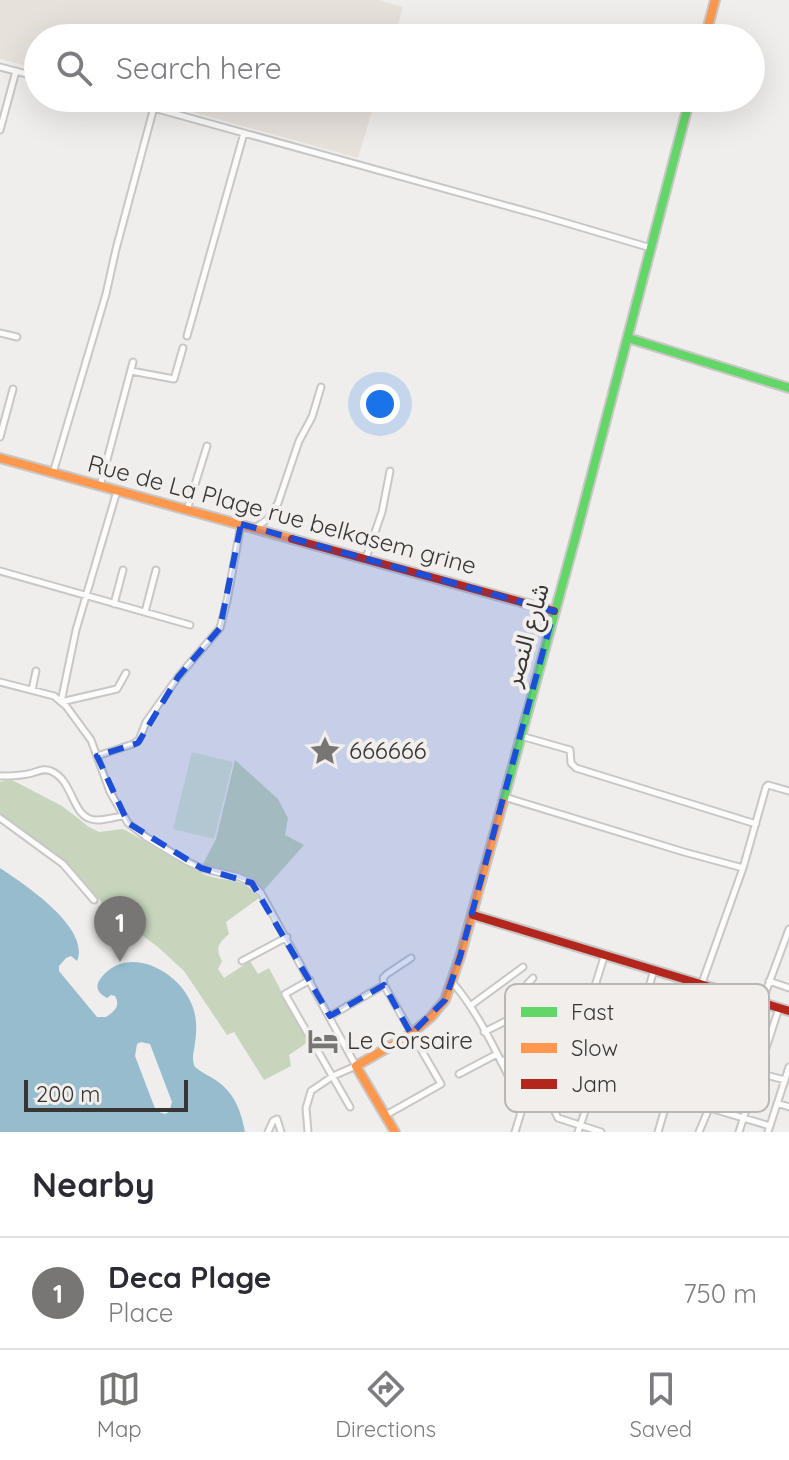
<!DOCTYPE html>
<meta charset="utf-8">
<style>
:root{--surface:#fff;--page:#f2f2f3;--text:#2b2b33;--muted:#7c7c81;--line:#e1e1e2;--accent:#787675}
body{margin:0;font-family:Quicksand,"Noto Sans Arabic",sans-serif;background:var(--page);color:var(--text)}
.scale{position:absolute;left:24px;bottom:20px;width:164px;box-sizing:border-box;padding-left:8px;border:4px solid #373635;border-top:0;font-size:22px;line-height:28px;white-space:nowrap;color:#373635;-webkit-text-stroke:6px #f1eeec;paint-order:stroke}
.you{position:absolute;left:380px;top:404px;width:28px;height:28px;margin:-20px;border:6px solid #fff;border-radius:50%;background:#1a73e8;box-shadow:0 0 0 12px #1a73e833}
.badge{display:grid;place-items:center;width:52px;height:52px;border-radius:50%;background:var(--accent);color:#fff;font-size:26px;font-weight:700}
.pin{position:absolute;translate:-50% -66px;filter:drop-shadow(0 2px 4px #0008)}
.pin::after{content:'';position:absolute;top:42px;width:28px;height:24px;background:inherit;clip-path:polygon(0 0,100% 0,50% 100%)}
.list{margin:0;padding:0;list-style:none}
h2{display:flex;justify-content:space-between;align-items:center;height:104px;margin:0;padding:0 32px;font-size:34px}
h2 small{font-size:26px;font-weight:400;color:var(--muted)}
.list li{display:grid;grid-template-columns:52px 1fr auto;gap:24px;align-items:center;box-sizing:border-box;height:112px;padding:0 32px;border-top:2px solid var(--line)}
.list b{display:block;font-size:30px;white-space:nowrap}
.list p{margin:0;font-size:26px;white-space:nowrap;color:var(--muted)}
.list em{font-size:26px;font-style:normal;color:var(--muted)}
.icon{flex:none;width:44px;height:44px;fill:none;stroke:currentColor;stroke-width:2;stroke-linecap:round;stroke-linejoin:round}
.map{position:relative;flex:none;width:789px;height:1132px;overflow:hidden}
.search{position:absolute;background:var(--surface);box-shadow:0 8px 32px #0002;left:24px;right:24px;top:24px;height:88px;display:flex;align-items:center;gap:20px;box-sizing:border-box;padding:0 28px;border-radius:44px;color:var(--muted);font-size:30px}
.sheet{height:216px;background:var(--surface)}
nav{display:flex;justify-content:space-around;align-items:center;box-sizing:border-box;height:112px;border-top:2px solid var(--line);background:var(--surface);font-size:22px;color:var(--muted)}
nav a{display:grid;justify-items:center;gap:4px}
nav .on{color:var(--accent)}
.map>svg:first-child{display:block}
</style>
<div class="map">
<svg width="789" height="1132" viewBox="0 0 789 1132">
<rect width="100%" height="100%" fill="#f0eeed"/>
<path fill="#e7e1dc" d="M0,0h378l25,7 -9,31h-356v31l-38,-10z
M142,98h234l-18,60z"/>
<path fill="#d9e5d1" d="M192,752l41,10 -19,77 -41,-10z"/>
<path fill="#c6d5bc" d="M235,760l43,39 10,19 -3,17 19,10 -40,45 -12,-12 -49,-14 13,-25z
M10,779l52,27 27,21 10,5 23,-3 5,2c25,14 50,31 76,43 24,10 38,0 56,24l-33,24 3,12c-11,10 -14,14 -7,27l-4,8 6,9 26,-17 8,13 11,-6 39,74 -19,13 2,11 -27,14 -30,-48 -7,3 -43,-64 -25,-23 -51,-39 -35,-38 -73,-56v-33z"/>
<path fill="#96bcce" d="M0,868c24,16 91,60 77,93l-6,-5 -5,2 -7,8v5l38,46h9c8,-5 15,-11 9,-21l-4,-1 -4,3c-9,-5 -13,-11 -6,-20 27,-35 79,-6 91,27 5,12 5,25 3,38 -1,9 -4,15 0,24 7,6 15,9 22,14 18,13 24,30 28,51h-245z"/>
<path fill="#f0eeed" d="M141,1042l9,2 22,58 -3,10 -4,2 -9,-3 -21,-55 2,-12z"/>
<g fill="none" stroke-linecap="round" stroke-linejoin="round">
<g stroke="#c8c7c6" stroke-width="9">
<path id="street" d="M0,67l38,10
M118,98l425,118 108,32
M0,130l16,-59
M0,333l17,4
M187,336l57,-203
M131,371l43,8 9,-31
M0,437l13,-48
M53,473l53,-179 10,-45 38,-142
M100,486l33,-124
M117,491l-41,139 -15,72 56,-13 9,-16
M187,510l20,-64
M255,528l13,-9 10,-16 21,-62 13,-24 9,-30
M366,558l16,-46 8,-41
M0,571l190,54
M114,604l9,-34
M145,612l11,-42
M0,682l54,14 12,10 25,34 19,52 18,31 18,14 40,24 15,7 38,9 13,6 9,10 95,173 -23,10 -22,15 -5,17 2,24
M32,690l4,-19
M521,736l49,14 1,13 5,5 180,56
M97,756l36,-12 6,-4 7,-18 32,-45 42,-49 7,-27 14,-77
M0,776c11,0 22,0 32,-3 7,-2 12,-5 19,-2 24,10 20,49 46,49 8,0 18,-3 26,-4
M504,797l180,55 59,16
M0,818l63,46 31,36
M242,961l45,-24
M310,980l-25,14 65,113
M769,981l20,7
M452,982c28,31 52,86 71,124l-8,26
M384,985l-1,-7 4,-4 24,-16
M762,1002l27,-73
M470,1006l53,-39
M524,1010l156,45
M667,1011l24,7
M330,1016l54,-31 57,99 -55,31
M582,1027l23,-73
M484,1032l26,-13 7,-24 16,-17
M732,1054l29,8
M501,1062l39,-23
M758,1073l27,7
M459,1074l38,-20
M619,1086l35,-116
M549,1100c-3,-14 -4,-22 3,-34h6l109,35
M777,1103l12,4
M523,1106l26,-6 9,18 43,14
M710,1108l60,18
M268,1132l5,-11 4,-2 4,13
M578,1132l18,-53
M658,1132l44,-149 41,-115 23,-81 2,-2 21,6
M699,1132l33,-78 21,-54
M739,1132l40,-124
M768,1132l21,-65"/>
</g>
<g stroke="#c8c7c6" stroke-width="12">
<path id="fast" d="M628,338l161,50
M503,802l73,-267 114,-437"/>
</g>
<g stroke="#c8c7c6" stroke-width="12">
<path id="slow" d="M705,38l10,-38
M0,458l292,81
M395,1132l-39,-66 55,-32 20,-17 14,-17 15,-43 43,-155"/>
</g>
<g stroke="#c8c7c6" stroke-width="12">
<path id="jam" d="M292,539l262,72
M473,915l316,96"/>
</g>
<use href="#street" stroke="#fdfcfc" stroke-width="5"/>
<use href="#fast" stroke="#63d668" stroke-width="8"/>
<use href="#slow" stroke="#ff974d" stroke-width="8"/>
<use href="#jam" stroke="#b3261e" stroke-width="8"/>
</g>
<path fill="#1d4ed8" fill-opacity="0.2" stroke="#1d4ed8" stroke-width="6" stroke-dasharray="16 10" stroke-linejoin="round" d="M241,524l313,87 -94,346 -15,43 -34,34 -27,-49 -54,31 -78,-133 -51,-15 -73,-45 -31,-67 41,-13 40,-66 42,-49z"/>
<defs>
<g id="sight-bare" transform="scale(2.4)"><path d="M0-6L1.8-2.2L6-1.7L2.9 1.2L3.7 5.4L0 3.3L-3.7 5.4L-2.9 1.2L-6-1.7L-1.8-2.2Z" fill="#787675" stroke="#f1eeec" stroke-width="2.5" paint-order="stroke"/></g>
<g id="hotel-bare" transform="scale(2.4)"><path d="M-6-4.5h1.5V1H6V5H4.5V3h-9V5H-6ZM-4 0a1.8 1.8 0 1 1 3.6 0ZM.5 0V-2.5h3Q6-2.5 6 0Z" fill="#787675" stroke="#f1eeec" stroke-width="2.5" paint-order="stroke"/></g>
</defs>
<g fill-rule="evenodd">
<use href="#sight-bare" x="325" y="751"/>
<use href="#hotel-bare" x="323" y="1041"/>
</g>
<g text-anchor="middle" stroke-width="8" stroke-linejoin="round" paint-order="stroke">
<g font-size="24" fill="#373635" stroke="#f1eeec">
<text transform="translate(282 515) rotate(15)" y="8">Rue de La Plage rue belkasem grine</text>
<text transform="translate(527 635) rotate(-74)" y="8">شارع النصر</text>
</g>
<g font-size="24" fill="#373635" stroke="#f1eeec" text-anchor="start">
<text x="349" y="759">666666</text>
<text x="347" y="1049">Le Corsaire</text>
</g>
</g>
<rect x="505" y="984" width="264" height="128" rx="12" fill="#f1eeec" stroke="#b9b7b5" stroke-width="2"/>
<rect x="521" y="1007" width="36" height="10" fill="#63d668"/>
<rect x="521" y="1043" width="36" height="10" fill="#ff974d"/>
<rect x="521" y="1079" width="36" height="10" fill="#b3261e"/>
<g font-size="22" fill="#373635">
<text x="571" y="1020">Fast</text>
<text x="571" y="1056">Slow</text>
<text x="571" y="1092">Jam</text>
</g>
</svg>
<div class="scale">200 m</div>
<div class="you"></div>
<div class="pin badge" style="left:120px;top:962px">1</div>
<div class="search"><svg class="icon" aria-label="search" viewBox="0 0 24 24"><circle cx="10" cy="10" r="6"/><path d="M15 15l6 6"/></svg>Search here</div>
</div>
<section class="sheet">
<h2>Nearby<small></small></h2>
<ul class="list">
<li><span class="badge">1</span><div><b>Deca Plage</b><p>Place</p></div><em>750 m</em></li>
</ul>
</section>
<nav>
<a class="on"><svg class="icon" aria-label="map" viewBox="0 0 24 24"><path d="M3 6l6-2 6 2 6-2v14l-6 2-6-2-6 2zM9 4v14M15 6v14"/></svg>Map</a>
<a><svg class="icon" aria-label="directions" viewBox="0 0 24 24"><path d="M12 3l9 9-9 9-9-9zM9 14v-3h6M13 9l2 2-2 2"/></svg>Directions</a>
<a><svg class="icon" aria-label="saved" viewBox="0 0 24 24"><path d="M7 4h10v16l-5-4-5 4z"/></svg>Saved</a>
</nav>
